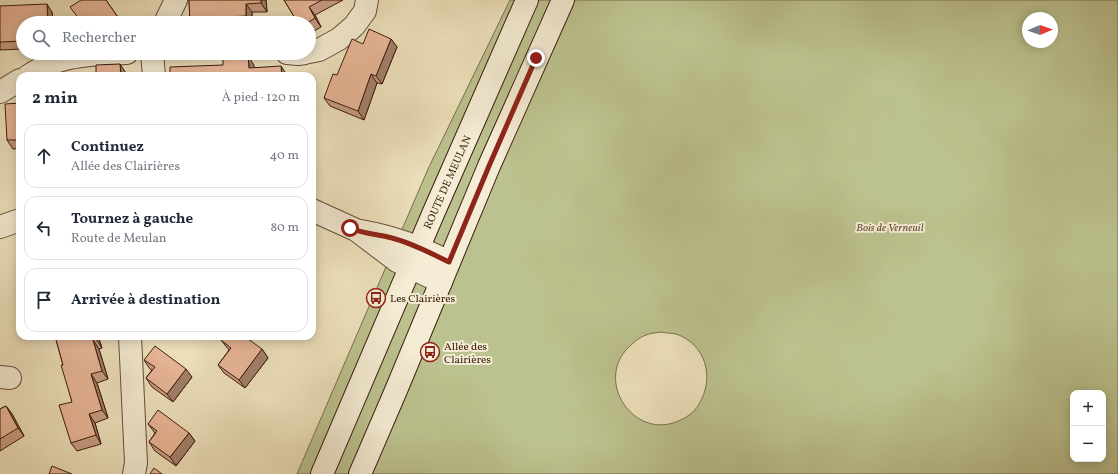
<!DOCTYPE html>
<html lang="fr">
<meta charset="utf-8">
<style>
:root{--surface:#fff;--page:#f6f6f7;--text:#1f2937;--muted:#747a83;--line:#e0e1e3}
body{margin:0;font-family:Vollkorn,serif;background:var(--page);color:var(--text)}
.controls{position:absolute;right:12px;bottom:12px;display:grid;overflow:hidden;border-radius:8px;box-shadow:0 2px 10px #0003}
.controls button{width:36px;height:36px;display:grid;place-items:center;padding:0;border:0;border-bottom:1px solid var(--line);background:var(--surface);color:var(--text);font:20px sans-serif}
.compass{position:absolute;left:1022px;top:12px;width:36px;height:36px;border-radius:50%;background:var(--surface);box-shadow:0 2px 10px #0003;rotate:88deg}
.stop{position:absolute;width:12px;height:12px;margin:-9px;border:3px solid #8f2418;border-radius:50%;background:#fff}
.stop.end{background:#8f2418;border-color:#fff;box-shadow:0 1px 4px #0008}
.list{margin:0;padding:0;list-style:none}
h2{display:flex;justify-content:space-between;align-items:center;height:52px;margin:0;padding:0 16px;font-size:17px}
h2 small{font-size:13px;font-weight:400;color:var(--muted)}
.list li{display:grid;grid-template-columns:26px 1fr auto;gap:12px;align-items:center;box-sizing:border-box;height:64px;margin:0 8px 8px;padding:0 8px;border:1px solid var(--line);border-radius:12px}
.list b{display:block;font-size:15px;white-space:nowrap}
.list p{margin:0;font-size:13px;white-space:nowrap;color:var(--muted)}
.list em{font-size:13px;font-style:normal;color:var(--muted)}
.icon{flex:none;width:22px;height:22px;fill:none;stroke:currentColor;stroke-width:2;stroke-linecap:round;stroke-linejoin:round}
.map{position:relative;flex:none;width:1118px;height:474px;overflow:hidden}
.search{position:absolute;background:var(--surface);box-shadow:0 2px 10px #0003;left:16px;top:16px;width:300px;height:44px;display:flex;align-items:center;gap:10px;box-sizing:border-box;padding:0 14px;border-radius:22px;color:var(--muted);font-size:15px}
.panel{position:absolute;background:var(--surface);box-shadow:0 2px 10px #0003;left:16px;top:72px;width:300px;height:268px;border-radius:12px}
.map>svg:first-child{display:block}
</style>
<div class="map">
<svg width="1118" height="474" viewBox="0 0 1118 474">
<rect width="100%" height="100%" fill="#eee2bd"/>
<filter id="stains"><feTurbulence type="fractalNoise" baseFrequency=".005" numOctaves="4"/><feColorMatrix values="0 0 0 0 .2 0 0 0 0 .09 0 0 0 0 .02 0 0 0 .5 -.17"/></filter>
<radialGradient id="worn" r=".72"><stop offset=".6" stop-color="#630" stop-opacity="0"/><stop offset="1" stop-color="#630" stop-opacity=".3"/></radialGradient>
<path fill="#bcc28f" stroke="#7c6f4e" fill-rule="evenodd" d="M510,0h608v474h-821l131,-305zM1028,18h24v24h-24zM661,332c4,1 10,1 15,2 30,10 39,44 23,70 -5,9 -13,14 -23,18 -43,16 -79,-39 -50,-72 6,-6 12,-12 20,-15 4,-2 10,-2 15,-3zM1073,393h30v66h-30z"/>
<g fill="none" stroke-linecap="round" stroke-linejoin="round">
<g stroke="#684e39" stroke-width="24">
<path id="street" d="M165,23l11,-23
M309,52l10,-2 20,-11 15,-13 11,-15 2,-11
M152,53l2,23
M287,53l11,1 7,-1
M28,76c11,-7 24,-14 37,-17 18,-5 43,-5 62,-6
M0,92l20,-12
M312,210l44,20 41,31 44,21
M0,227l20,-7
M361,231c34,6 58,16 88,31
M130,336l6,127 -2,11
M0,377l10,1"/>
</g>
<g stroke="#3c1c0d" stroke-width="24">
<path id="secondary" d="M322,474l111,-260 94,-214
M360,474l37,-86 92,-222 74,-166"/>
</g>
<use href="#street" stroke="#f4ecd4" stroke-width="22"/>
<use href="#secondary" stroke="#f4ecd4" stroke-width="22"/>
</g>
<path fill="#c89d84" stroke="#3c1c0d" d="M106,0l16,23h-40z
M189,0h77l1,12h-15v11h-62z
M284,0h59l-28,15 6,12 -12,7v-11h-11z
M0,10l52,2 1,11h-30v26l-23,1z
M391,39l6,8 -15,37 -5,-1 -13,37 -34,-14 -6,-8 13,-23 26,-31z
M20,103v45l-7,1 -6,-9z
M55,336h43l4,12 -3,1 9,30 -11,4 11,35 -13,5 6,21 -24,7 -6,-8 1,-41 -9,-37z
M221,340l41,9 6,9 -23,30 -21,-15 -6,-8 11,-15z
M144,360l48,17 -19,25 -21,-15 -6,-9 6,-8 -2,-1z
M6,406l6,8 12,22 -24,15v-42z
M148,424l41,9 6,8 -19,25 -21,-15 -6,-9 6,-9z"/>
<path fill="#a3806b" stroke="#3c1c0d" d="M261,0h5l1,12 -6,-9z
M47,4l5,8 1,11h-5z
M246,4l6,8v11h-1l-5,-7z
M309,7l6,8 6,12 -6,-9z
M207,18l4,5h-3z
M391,39l6,8 -15,37 -6,-8z
M248,56l6,9 1,11 -6,-8z
M120,64l6,9v3h-5z
M281,66l6,9v1h-5z
M371,74l6,9 -13,37 -6,-9z
M95,336h3l4,12 -6,-9z
M93,340l6,9 9,30 -6,-8z
M262,349l6,9 -23,30 -6,-8z
M186,369l6,8 -19,25 -6,-8z
M91,374l6,9 11,35 -6,-8z
M6,406l6,8 12,22 -6,-8z
M89,414l6,9 6,21 -5,-9z
M189,433l6,8 -19,25 -6,-9z"/>
<path fill="#e9b799" stroke="#3c1c0d" d="M81,0h25l13,19 -5,4h-14l-3,-4 -6,4h-9l-12,-16z
M189,0h72v3l-15,1v12l-39,2 1,5h-18z
M284,0h38l-13,7 6,11 -8,5h-9z
M47,4l1,19h-25v18l-23,1v-36z
M369,29l22,10 -15,37 -5,-2 -13,37 -34,-13 9,-24 4,1 15,-36 11,5z
M248,56l1,12 32,-2 1,10h-112v-9l53,-2v-8z
M120,64l1,12h-25v-11z
M20,103v37h-13l-2,-36z
M55,336h40l1,3 -3,1 9,31 -11,3 11,36 -13,4 7,21 -25,8 -12,-38 13,-3 -11,-37h2z
M225,336h19l18,13 -23,31 -21,-15 13,-17 -10,-8z
M155,346l31,23 -19,25 -21,-16 9,-11 -11,-7z
M6,406l12,22 -18,11v-30z
M158,410l31,23 -19,24 -21,-15 8,-11 -9,-7z
M52,466l20,8h-23z
M154,468l8,6h-12z"/>
<g fill="none" stroke-linecap="round" stroke-linejoin="round">
<path stroke="#8f2418" stroke-width="5" d="M350,228c13,6 28,6 42,10 20,5 38,15 57,24l40,-96 47,-108"/>
</g>
<defs>
<g id="bus-ring" transform="scale(1)"><circle r="9.5" fill="#f4ecd4" stroke="#8f2418" stroke-width="1.5"/><path d="M-5-6H5V4H4V6H2V4H-2V6H-4V4H-5ZM-3.5-4V0h7V-4ZM-3.5 1.2v1.5H-2V1.2ZM2 1.2v1.5H3.5V1.2Z" fill="#8f2418"/></g>
</defs>
<g fill-rule="evenodd">
<use href="#bus-ring" x="376" y="298"/>
<use href="#bus-ring" x="430" y="352"/>
</g>
<g text-anchor="middle" stroke-width="4" stroke-linejoin="round" paint-order="stroke">
<g font-size="11" fill="#3c1c0d" stroke="#f4ecd4">
<text transform="translate(447 182) rotate(-66)" y="4">ROUTE DE MEULAN</text>
</g>
<g font-size="11" font-style="italic" fill="#624e34" stroke="#f4ecd4">
<text x="890" y="231">Bois de Verneuil</text>
</g>
<g font-size="11" fill="#3c1c0d" stroke="#f4ecd4" text-anchor="start">
<text x="390" y="302">Les Clairières</text>
<text x="444" y="350">Allée des<tspan x="444" dy="13">Clairières</tspan></text>
</g>
</g>
<rect width="100%" height="100%" filter="url(#stains)"/>
<rect width="100%" height="100%" fill="url(#worn)"/>
</svg>
<div class="controls">
<button>+</button>
<button>−</button>
</div>
<svg class="compass" viewBox="-18 -18 36 36"><path d="M0-13l5 13h-10z" fill="#e53935"/><path d="M0 13l5-13h-10z" fill="#747a83"/></svg>
<div class="stop" style="left:350px;top:228px"></div>
<div class="stop end" style="left:536px;top:58px"></div>
<div class="search"><svg class="icon" aria-label="search" viewBox="0 0 24 24"><circle cx="10" cy="10" r="6"/><path d="M15 15l6 6"/></svg>Rechercher</div>
<section class="panel">
<h2>2 min<small>À pied · 120 m</small></h2>
<ul class="list">
<li><svg class="icon" aria-label="ahead" viewBox="0 0 24 24"><path d="M12 20V5M6 11l6-6 6 6"/></svg><div><b>Continuez</b><p>Allée des Clairières</p></div><em>40 m</em></li>
<li><svg class="icon" aria-label="left" viewBox="0 0 24 24"><path d="M17 20v-9H6M10 6l-5 5 5 5"/></svg><div><b>Tournez à gauche</b><p>Route de Meulan</p></div><em>80 m</em></li>
<li><svg class="icon" aria-label="arrive" viewBox="0 0 24 24"><path d="M6 21V4h12l-3 4 3 4H6"/></svg><div><b>Arrivée à destination</b></div></li>
</ul>
</section>
</div>
